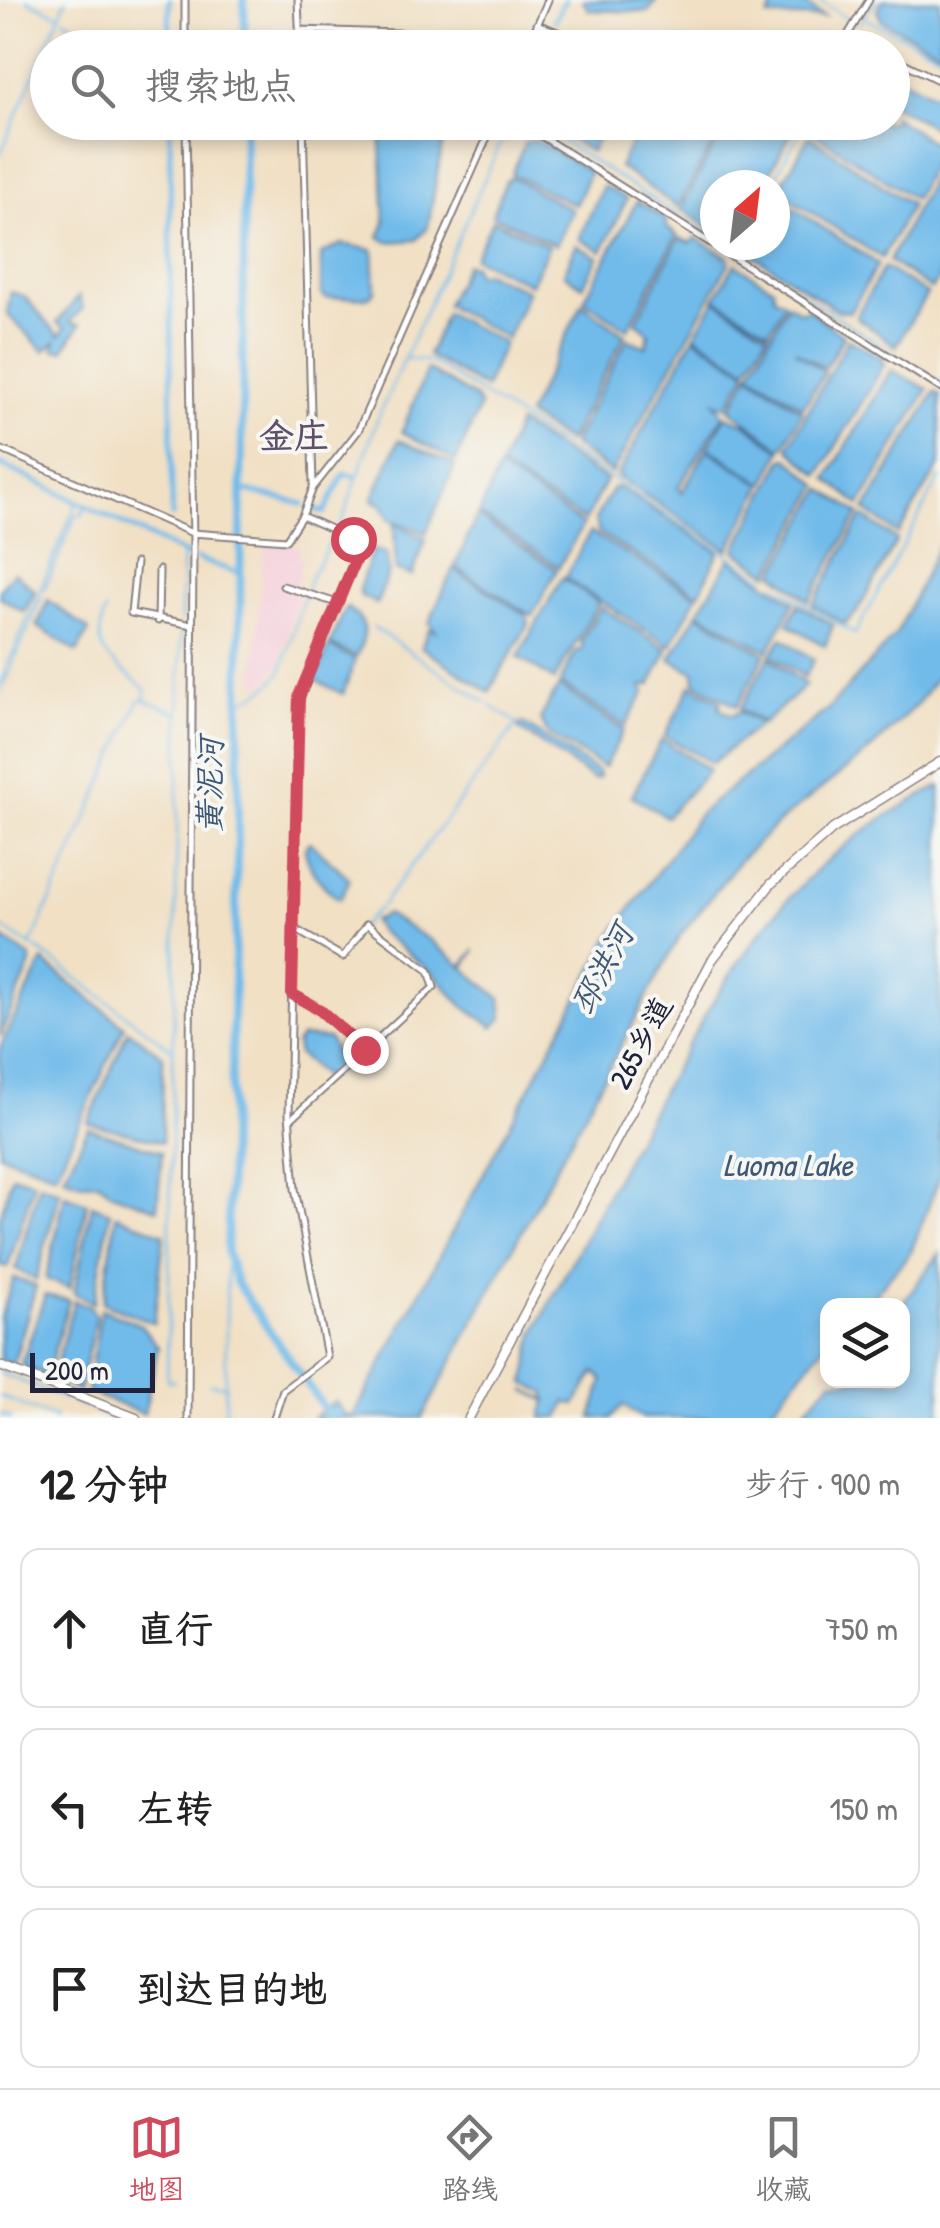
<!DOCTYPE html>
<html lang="zh">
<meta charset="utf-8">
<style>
:root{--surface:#fff;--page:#f2f2f2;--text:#222;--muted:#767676;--line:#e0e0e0;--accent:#d1495b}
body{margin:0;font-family:"Patrick Hand","LXGW WenKai TC",sans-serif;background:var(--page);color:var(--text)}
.controls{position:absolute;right:30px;bottom:30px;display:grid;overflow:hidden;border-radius:20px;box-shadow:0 5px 15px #0003}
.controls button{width:90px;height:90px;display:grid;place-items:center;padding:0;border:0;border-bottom:2px solid var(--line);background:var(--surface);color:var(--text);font:50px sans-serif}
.compass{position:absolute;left:700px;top:170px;width:90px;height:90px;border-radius:50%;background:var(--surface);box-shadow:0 5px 15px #0003;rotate:28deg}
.scale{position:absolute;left:30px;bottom:25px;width:125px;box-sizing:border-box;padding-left:10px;border:5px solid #22223b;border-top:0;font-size:28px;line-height:35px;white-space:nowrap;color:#22223b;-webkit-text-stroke:8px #f6f6f2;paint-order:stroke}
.stop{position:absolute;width:30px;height:30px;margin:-22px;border:8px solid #d1495b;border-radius:50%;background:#fff}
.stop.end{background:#d1495b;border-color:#fff;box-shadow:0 2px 10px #0008}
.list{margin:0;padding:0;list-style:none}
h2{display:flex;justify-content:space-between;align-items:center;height:130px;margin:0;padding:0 40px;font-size:42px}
h2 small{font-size:32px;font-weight:400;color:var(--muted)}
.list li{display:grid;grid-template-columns:65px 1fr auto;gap:30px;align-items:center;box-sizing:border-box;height:160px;margin:0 20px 20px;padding:0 20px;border:2px solid var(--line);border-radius:20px}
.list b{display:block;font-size:38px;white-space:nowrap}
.list em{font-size:32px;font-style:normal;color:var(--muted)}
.icon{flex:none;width:55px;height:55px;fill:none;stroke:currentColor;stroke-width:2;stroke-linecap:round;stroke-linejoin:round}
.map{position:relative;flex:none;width:940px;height:1418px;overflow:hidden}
.search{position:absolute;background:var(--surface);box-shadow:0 5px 15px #0003;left:30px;right:30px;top:30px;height:110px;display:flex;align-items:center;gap:25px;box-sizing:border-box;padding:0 35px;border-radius:55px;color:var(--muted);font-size:38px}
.sheet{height:670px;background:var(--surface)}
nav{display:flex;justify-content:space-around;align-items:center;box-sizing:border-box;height:140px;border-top:2px solid var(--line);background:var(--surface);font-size:28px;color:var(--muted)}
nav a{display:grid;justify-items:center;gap:5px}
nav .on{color:var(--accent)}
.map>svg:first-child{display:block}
</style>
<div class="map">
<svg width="940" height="1418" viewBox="0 0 940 1418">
<rect width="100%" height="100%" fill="#f6f6f2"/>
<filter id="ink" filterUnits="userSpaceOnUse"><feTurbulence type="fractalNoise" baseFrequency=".01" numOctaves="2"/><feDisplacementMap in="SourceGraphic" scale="20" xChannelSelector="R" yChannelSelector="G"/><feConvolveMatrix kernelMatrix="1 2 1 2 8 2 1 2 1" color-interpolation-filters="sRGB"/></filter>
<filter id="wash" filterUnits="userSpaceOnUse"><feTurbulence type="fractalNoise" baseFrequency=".0048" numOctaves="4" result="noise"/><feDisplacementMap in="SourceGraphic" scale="40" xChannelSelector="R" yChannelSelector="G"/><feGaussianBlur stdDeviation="2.25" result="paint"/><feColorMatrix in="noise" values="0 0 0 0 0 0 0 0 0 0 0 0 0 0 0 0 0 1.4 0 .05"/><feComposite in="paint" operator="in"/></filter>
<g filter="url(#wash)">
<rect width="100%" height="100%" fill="#f1e0c4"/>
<path fill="#f5cfda" d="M264,544l36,2 -3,12 6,1 -9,33 5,2 -19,70 -19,24 -7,-8z"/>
<path fill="#71bbea" stroke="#4a6e92" stroke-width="2.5" d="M582,0h75l-9,12 -59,-2z
M777,0h21l27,17h-57z
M883,0h57v51l-58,-30 -5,-10z
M893,74l47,24v33l-47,-26z
M893,116l47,32 -26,51 -103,-68 3,-8 78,-1z
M380,123h66l-18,104 -12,13 -28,2 -9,-5 6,-14z
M551,123v-1l54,1 -14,29 -41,-25z
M641,123h83l-46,84 -59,-40z
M727,123h70l-34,62h-48v47l-34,-23z
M809,136l102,69 -29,53 -104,-67z
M536,140l54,32 -15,33 -63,-31 13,-32z
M940,163v113l-9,13 -42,-28z
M512,177l60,33 -16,35 -64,-30 14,-34z
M603,186l24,13 -25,52 -23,-12z
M775,196l103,68 -28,48 -11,-1 -92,-60v-6h28z
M637,201l29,18v8l11,8 -49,94 -44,-29z
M493,220l56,26 -18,38 -57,-26z
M679,238l12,5 5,-5 32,19 1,6 -117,210 -40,-29 55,-105 19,8 3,-14 -13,-11z
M342,244l31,6 2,41 -6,6 -43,1 -5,-4v-40z
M576,245l22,12 -15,29 -19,-12z
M466,264l7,2 3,9 9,-3 43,19 -21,47 -61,-33z
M735,264l38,24 1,8 11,7 -16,28 -54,-33z
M884,267l43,27 -31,52 -40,-29z
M11,292l13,4 35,40 6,-8 -8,-5 22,-27 4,12 -13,14 10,3 -17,26 -9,-1 2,-9 -12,10 -37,-37z
M715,300l53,34 -21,35 -52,-34z
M582,304l43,31 -57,107 -41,-27z
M788,304l13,8 7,-3 36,27 -19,32 -31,-18 31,22 -22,35 -53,-34z
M446,313l58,30 -19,45 -57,-33z
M694,337l53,35 -20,35 -12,-5 9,13 -46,73 4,4 25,-43 56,36 -35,65 -111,-74z
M848,339l33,18 3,8 -65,110 -31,-27z
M427,369l48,29 5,8 -24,55 -54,-29z
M891,370l37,19 -68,116 -33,-26z
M749,375l54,36 -21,38 -52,-40z
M935,392l5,3v70l-42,69 -33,-24z
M726,416l20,8 35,27 -17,33 -56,-37z
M518,423l88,57 -21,41 -85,-54z
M399,440l56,25 -29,68 -36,-13 -9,-16 -9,-4z
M788,458l31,27 -50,89 -34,-24 48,-91z
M499,468l84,57 -24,42 -80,-53z
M618,487l101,65 -20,42 -100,-61 -4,-13 18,-32z
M822,489l37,24 -50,88 -35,-28z
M477,516l80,54 -25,46 -77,-49z
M862,516l35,24 -40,72 -12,12 -32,-19z
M394,523l32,16 -14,37 -16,-6z
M590,532l107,64 -27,50 -105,-68z
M940,542v130l-21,30 -50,49 -89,70 -40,39 -61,77 -257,481h-109l22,-17 10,14 8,2 259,-483 89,-122 128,-104 68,-75z
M372,550l14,3 3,18 -12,33 -16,-8 -2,-6z
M730,559l64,43 -26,49 -70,-39z
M453,569l73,46 3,8 -40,69 -68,-45 8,-18 7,2 -7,-8z
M14,572l21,19 -11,21 -24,-15v-8z
M562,578l37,25 -45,77 -36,-23z
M48,600l41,30 -12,22 -40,-26z
M798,604l35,21 -8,21 -37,-22z
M346,607c24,16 21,26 10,50l-26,-13z
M601,607l67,43 -18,35 -8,1 3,6 -20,34 -65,-43 16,-32 7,-2 -2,-8z
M697,614l68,40 -28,52 -42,-23 -1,-11 -24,-13z
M782,638l32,22 -9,17 -34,-22z
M329,646l26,14 -12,34 -28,-14z
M769,657l37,28 -42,38 -24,-14z
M691,685l29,16v8l12,6 8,-3 21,12 -49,39 -47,-27z
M559,686l65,44 -20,37 -56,-33 -8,-15z
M522,723l76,49 1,6 -6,1 -75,-51z
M662,739l47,31 -43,47 -34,-21z
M940,786v390l-29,76 -44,51 -39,3 -1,36 -63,76h-121l-20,-13 -12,13h-19l11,-38 -8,-8 -20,33 -8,-3 -8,16h-17l4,-17 -21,-11 22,10 -2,-7 -20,-10 9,-49c39,-75 78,-150 118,-224 76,-141 137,-250 288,-324z
M310,842l40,37 -10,20c-16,-10 -33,-31 -35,-51z
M386,914l44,26 32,26 13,-16 -11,18 37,31 2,19 -10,9 -31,-22 -26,-29 -58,-46 -5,-9z
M0,936l31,22v6l-31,72z
M43,961l81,65 -68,148 -56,-20v-107z
M128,1030l35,26 -1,86 -74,-19z
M302,1037l27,2 14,29 -17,11 -28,-25 -2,-10z
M88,1128l74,24 -5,57 -45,-16 -13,-11 -17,1 -18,-6z
M12,1175l22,7 -26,85 -8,-2v-47z
M39,1184l21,7 -24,89 -20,-11z
M65,1195l22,8 -17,85 -24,-9z
M92,1205l18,7 -16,91 -20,-10z
M116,1215l48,19 -10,89 -51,-20z
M940,1253v165h-142l33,-37 71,-1 1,-26 13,7 -13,-12 -2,-44z
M14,1278l22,8 -23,79 -13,-5v-42z
M45,1295l24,5 -22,76 -26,-11z
M74,1301l16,5 6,10 -17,75 -27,-10z
M101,1309l40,16 17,22 -14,67 -57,-22z"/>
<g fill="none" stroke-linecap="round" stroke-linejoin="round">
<path stroke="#71bbea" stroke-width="2.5" d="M27,0l30,14
M818,0l34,21
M64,18l45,30
M866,19l74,35
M859,23l18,-23
M531,122l184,117
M0,155l66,-155
M771,185l34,-63
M725,245l215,138
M406,358l26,4 133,85
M570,451l195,128
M773,584l82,50 85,-156
M44,590l32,-75h6l5,-11
M106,610c-18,45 9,51 40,80v9
M181,620l2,-67
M373,627l112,75
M0,684l78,-184
M0,694l42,-98
M142,699l38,15
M240,702l26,-13 15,-17 29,-94 33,-59 34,-99 133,-298
M382,905l133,-178 2,-4 -26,-17
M0,926l46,29 127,95
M361,927l18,-19
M30,947l109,-247
M0,1373l114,45
M174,1381l-7,-1 14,-753
M210,1384l14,2
M0,1396l55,22
M0,1414l11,4
M225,1418l2,-165"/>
<path stroke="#71bbea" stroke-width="5" d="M169,0l1,48
M555,20l10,-20
M552,48l5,-13
M170,122l2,394
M0,464l189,92
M242,490l61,14
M310,507l14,6 20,-39 13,2
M197,559l44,15"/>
<path stroke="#71bbea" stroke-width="8" d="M244,0l1,48
M245,122l-7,705 -11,426 10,31 94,134"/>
</g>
</g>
<g filter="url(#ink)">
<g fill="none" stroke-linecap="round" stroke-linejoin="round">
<g stroke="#8a8180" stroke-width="9">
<path id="street" d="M185,0v48
M298,0l2,48
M537,24l33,13 281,11
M299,30l232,7
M841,46l28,-46
M527,48l21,-48
M892,57l48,24
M186,122l7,419 -5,877
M303,122l10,363
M519,122l421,266
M0,449l192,84 94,7 15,-23
M136,563l-5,50 61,12
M283,586l54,17
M158,621l1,-51
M292,994l28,16 44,40
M290,1120l144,-133 -5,-16 -62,-47 -24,33 -50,-29
M274,1418l9,-28 44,-33 -32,-168 -6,-75 9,-410 60,-153 -5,-12 -51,-23 11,-28 45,-57 136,-309"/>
</g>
<g stroke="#8a8180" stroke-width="11">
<path id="secondary" d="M0,1366l136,52
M469,1418l243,-458 59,-76 62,-55 107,-67"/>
</g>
<use href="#street" stroke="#fff" stroke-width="5"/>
<use href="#secondary" stroke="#fff" stroke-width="8"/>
</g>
</g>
<g fill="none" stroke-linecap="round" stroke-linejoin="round" filter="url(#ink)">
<path stroke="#d1495b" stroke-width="12" d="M353,539l5,12 -3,10 -56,135 -7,298 28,16 45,40"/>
</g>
<g text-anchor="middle" stroke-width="8" stroke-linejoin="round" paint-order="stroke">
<g font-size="30" fill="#22223b" stroke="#f6f6f2">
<text transform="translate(641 1043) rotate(-62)" y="10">265乡道</text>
</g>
<g font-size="32" font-style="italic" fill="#3e5878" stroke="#f6f6f2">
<text transform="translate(210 785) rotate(-89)" y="11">黄泥河</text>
<text transform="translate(602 969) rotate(-62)" y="11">邳洪河</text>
<text x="788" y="1176">Luoma Lake</text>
</g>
<g font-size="35" font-weight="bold" fill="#5e506d" stroke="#f6f6f2">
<text x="294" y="448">金庄</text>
</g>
</g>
</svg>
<div class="controls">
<button><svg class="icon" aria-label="layers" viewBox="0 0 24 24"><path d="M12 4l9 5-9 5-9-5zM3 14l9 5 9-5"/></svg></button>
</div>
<svg class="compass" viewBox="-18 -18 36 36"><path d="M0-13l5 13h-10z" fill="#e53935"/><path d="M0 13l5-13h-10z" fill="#767676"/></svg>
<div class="scale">200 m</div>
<div class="stop" style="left:353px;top:539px"></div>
<div class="stop end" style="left:365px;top:1050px"></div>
<div class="search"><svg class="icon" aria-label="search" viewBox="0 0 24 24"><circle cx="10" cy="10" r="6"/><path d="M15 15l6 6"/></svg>搜索地点</div>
</div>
<section class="sheet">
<h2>12 分钟<small>步行 · 900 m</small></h2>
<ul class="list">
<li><svg class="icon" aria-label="ahead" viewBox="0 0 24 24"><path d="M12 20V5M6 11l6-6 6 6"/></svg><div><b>直行</b></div><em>750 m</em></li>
<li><svg class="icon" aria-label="left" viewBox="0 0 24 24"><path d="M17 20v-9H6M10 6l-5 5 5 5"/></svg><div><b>左转</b></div><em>150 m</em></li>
<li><svg class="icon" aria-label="arrive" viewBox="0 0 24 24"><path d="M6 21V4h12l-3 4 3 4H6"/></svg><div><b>到达目的地</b></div></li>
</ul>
</section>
<nav>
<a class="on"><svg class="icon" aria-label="map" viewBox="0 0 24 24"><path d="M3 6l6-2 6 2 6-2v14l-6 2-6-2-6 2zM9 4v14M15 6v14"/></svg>地图</a>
<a><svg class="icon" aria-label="directions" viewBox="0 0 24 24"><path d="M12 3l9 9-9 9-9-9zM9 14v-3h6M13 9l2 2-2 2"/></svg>路线</a>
<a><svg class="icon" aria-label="saved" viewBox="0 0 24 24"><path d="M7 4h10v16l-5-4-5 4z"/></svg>收藏</a>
</nav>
